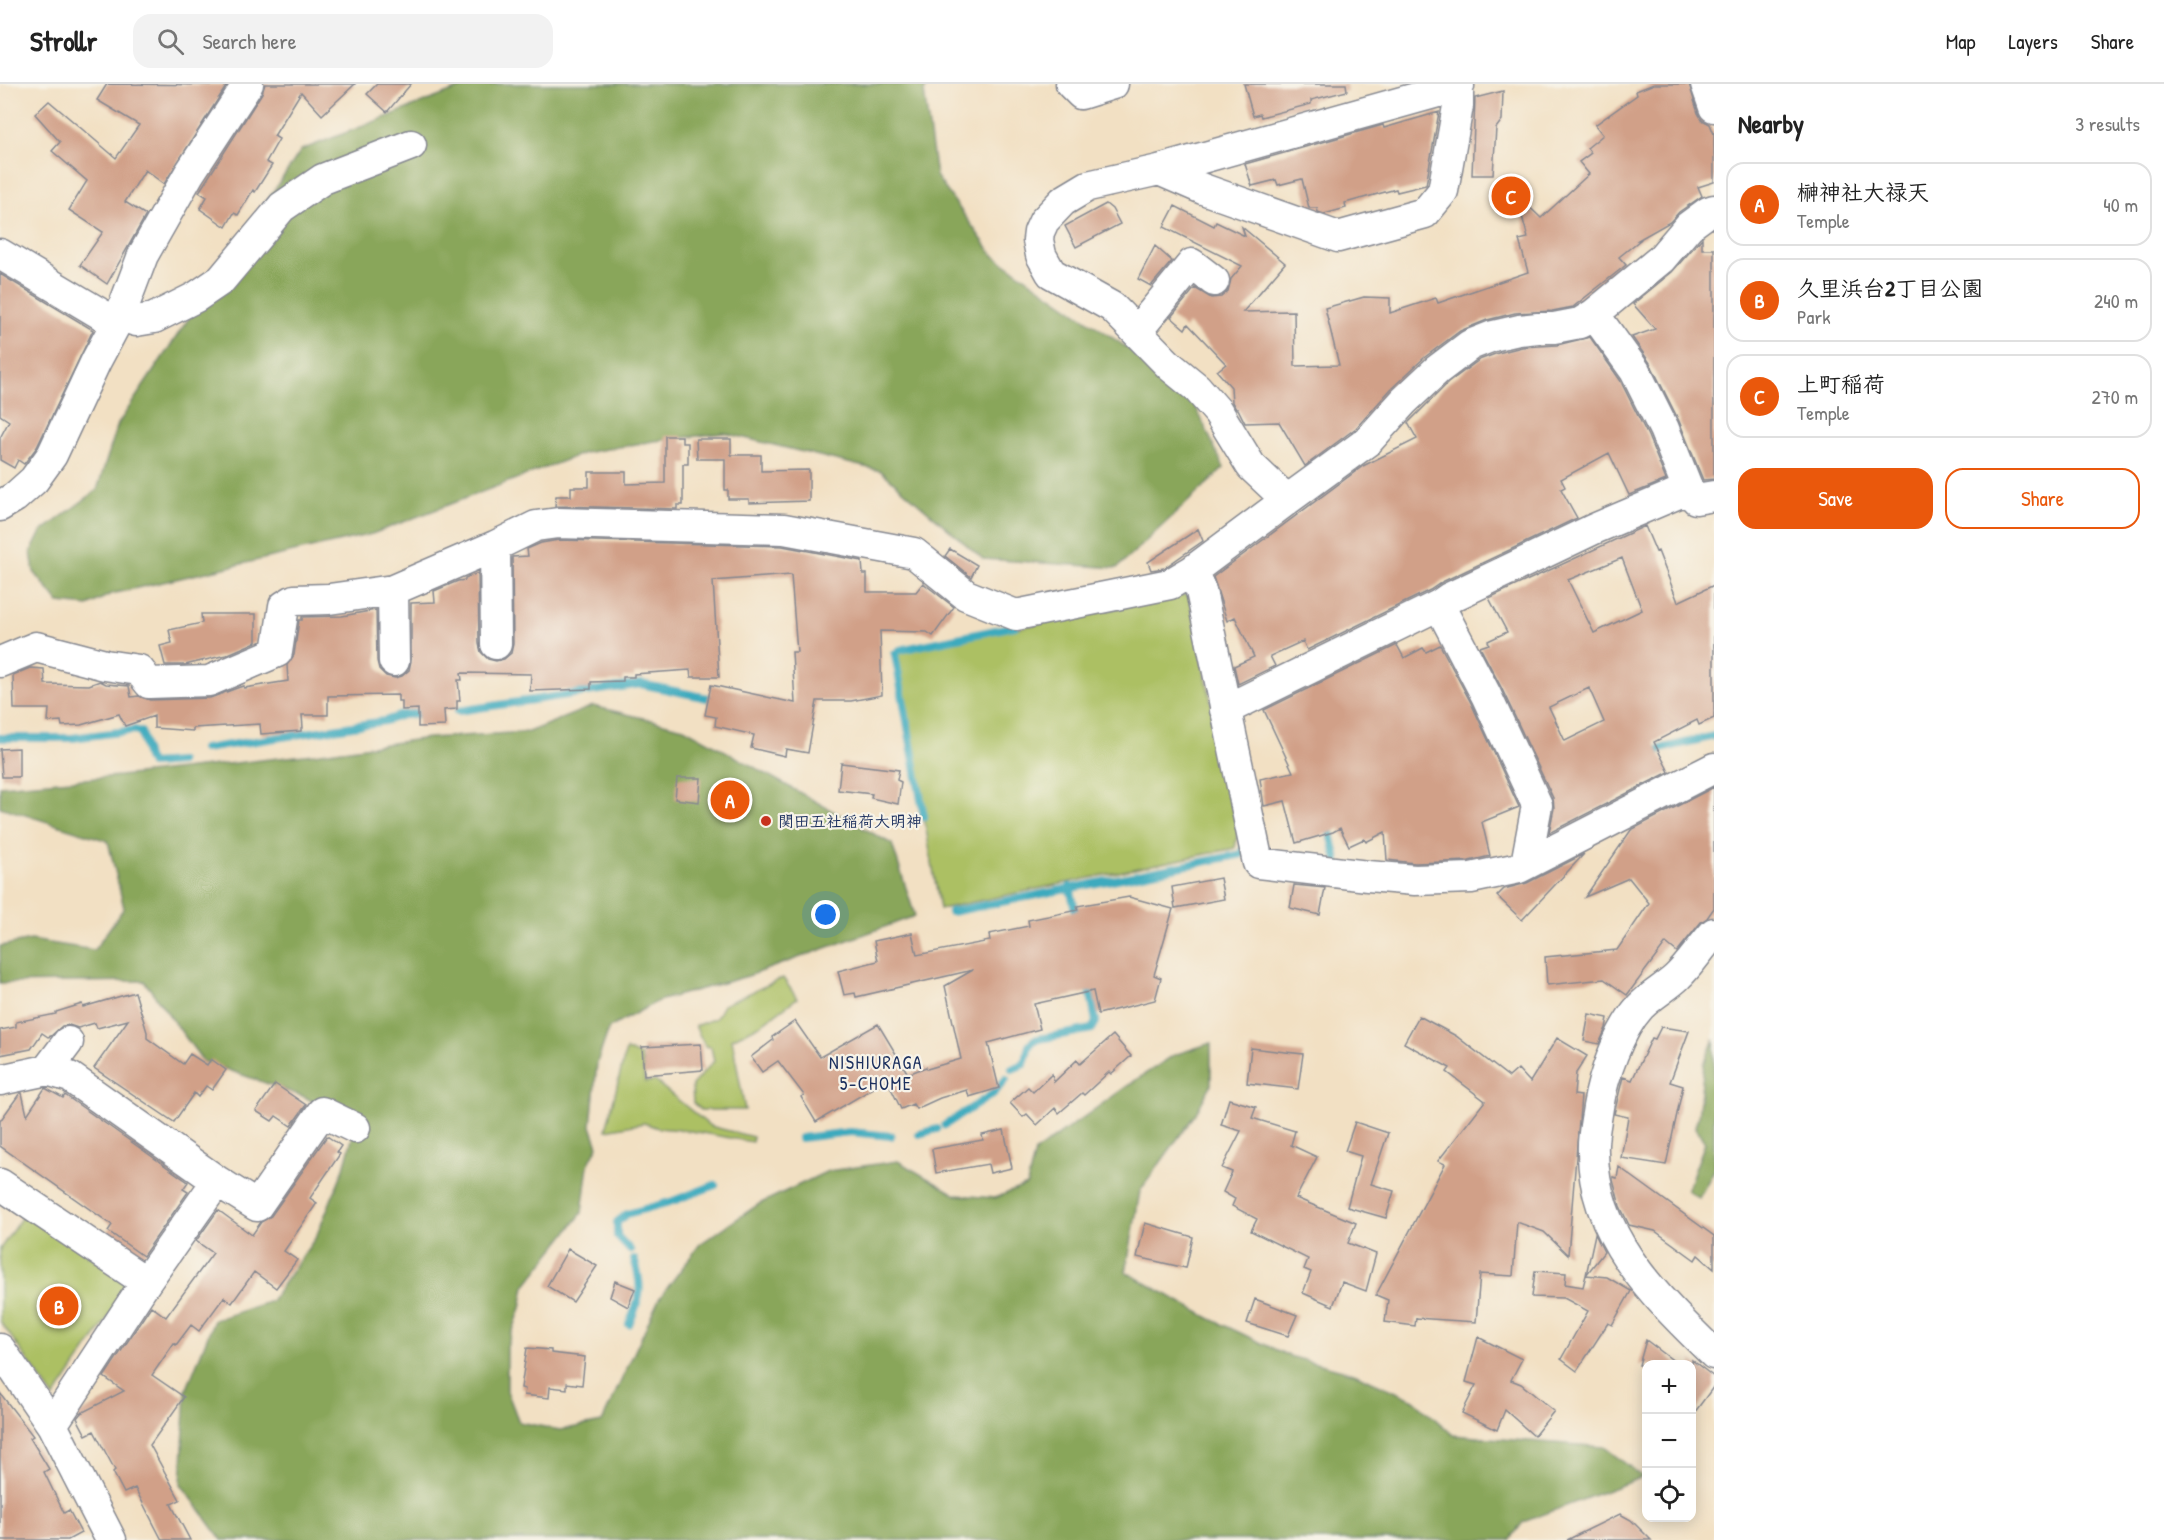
<!DOCTYPE html>
<meta charset="utf-8">
<style>
:root{--surface:#fff;--page:#f2f2f2;--text:#222;--muted:#767676;--line:#e0e0e0;--accent:#ea580c}
body{margin:0;font-family:"Patrick Hand","Klee One",sans-serif;background:var(--page);color:var(--text)}
.controls{position:absolute;right:18px;bottom:18px;display:grid;overflow:hidden;border-radius:12px;box-shadow:0 3px 15px #0003}
.controls button{width:54px;height:54px;display:grid;place-items:center;padding:0;border:0;border-bottom:2px solid var(--line);background:var(--surface);color:var(--text);font:30px sans-serif}
.you{position:absolute;left:826px;top:831px;width:21px;height:21px;margin:-15px;border:4px solid #fff;border-radius:50%;background:#1a73e8;box-shadow:0 0 0 9px #1a73e833}
.badge{display:grid;place-items:center;width:39px;height:39px;border-radius:50%;background:var(--accent);color:#fff;font-size:20px;font-weight:700}
.pin{position:absolute;translate:-50% -50%;border:3px solid #fff;box-shadow:0 2px 6px #0006}
.list{margin:0;padding:0;list-style:none}
h2{display:flex;justify-content:space-between;align-items:center;height:78px;margin:0;padding:0 24px;font-size:26px}
h2 small{font-size:20px;font-weight:400;color:var(--muted)}
.list li{display:grid;grid-template-columns:39px 1fr auto;gap:18px;align-items:center;box-sizing:border-box;height:84px;margin:0 12px 12px;padding:0 12px;border:2px solid var(--line);border-radius:18px}
.list b{display:block;font-size:22px;white-space:nowrap}
.list p{margin:0;font-size:20px;white-space:nowrap;color:var(--muted)}
.list em{font-size:20px;font-style:normal;color:var(--muted)}
.actions{display:flex;gap:12px;padding:18px 24px}
.actions a{flex:1;padding:14px 0;border:2px solid var(--accent);border-radius:18px;text-align:center;font-size:21px;color:var(--accent)}
.actions .main{background:var(--accent);color:#fff}
.icon{flex:none;width:33px;height:33px;fill:none;stroke:currentColor;stroke-width:2;stroke-linecap:round;stroke-linejoin:round}
.map{position:relative;flex:none;width:1714px;height:1456px;overflow:hidden}
header{display:flex;align-items:center;gap:36px;box-sizing:border-box;height:84px;padding:0 30px;background:var(--surface);border-bottom:2px solid var(--line)}
header strong{font-size:28px}
nav{display:flex;gap:33px;margin-inline-start:auto;font-size:21px}
.search{width:420px;height:54px;background:var(--page);display:flex;align-items:center;gap:15px;box-sizing:border-box;padding:0 21px;border-radius:18px;color:var(--muted);font-size:22px}
main{display:flex}
aside{flex:1;background:var(--surface)}
.map>svg:first-child{display:block}
</style>
<header>
<strong>Strollr</strong>
<div class="search"><svg class="icon" aria-label="search" viewBox="0 0 24 24"><circle cx="10" cy="10" r="6"/><path d="M15 15l6 6"/></svg>Search here</div>
<nav><a>Map</a><a>Layers</a><a>Share</a></nav>
</header>
<main>
<div class="map">
<svg width="1714" height="1456" viewBox="0 0 1714 1456">
<rect width="100%" height="100%" fill="#f7f3e8"/>
<filter id="ink" filterUnits="userSpaceOnUse"><feTurbulence type="fractalNoise" baseFrequency=".0167" numOctaves="2"/><feDisplacementMap in="SourceGraphic" scale="12" xChannelSelector="R" yChannelSelector="G"/><feConvolveMatrix kernelMatrix="1 2 1 2 8 2 1 2 1" color-interpolation-filters="sRGB"/></filter>
<filter id="wash" filterUnits="userSpaceOnUse"><feTurbulence type="fractalNoise" baseFrequency=".008" numOctaves="4" result="noise"/><feDisplacementMap in="SourceGraphic" scale="24" xChannelSelector="R" yChannelSelector="G"/><feGaussianBlur stdDeviation="1.35" result="paint"/><feColorMatrix in="noise" values="0 0 0 0 0 0 0 0 0 0 0 0 0 0 0 0 0 1.4 0 .05"/><feComposite in="paint" operator="in"/></filter>
<g filter="url(#wash)">
<rect width="100%" height="100%" fill="#f2e0c3"/>
<path fill="#acc064" stroke="#647861" stroke-width="1.5" d="M1189,510l49,239 -3,15 -295,61 -45,-257z
M783,894l14,20 -35,26 -30,15 13,71h-44l-8,-7 -1,-18 22,-24 -3,-14 -6,-1 -10,-20 21,-8 7,-13z
M626,966l15,6 4,26 10,-1 55,45 43,11 -1,5 -61,-11 -33,-3 -14,-5 -38,7z
M25,1128l101,68 1,10 -73,108 -54,-77v-72z"/>
<path fill="#89a65a" stroke="#526a5c" stroke-width="1.5" d="M471,0h457l-4,8 12,84 57,79 195,135 36,78 -107,100 -134,-9 -102,-88 -157,-38 -70,8 -70,12 -212,81 -261,60 -23,12 -29,-3 -25,-31 -3,-20 10,-20 56,-42 21,-66 183,-274z
M593,622l91,22 208,116 23,72 -167,60 -90,25 -49,27 -12,35 -6,63 7,20 -10,19 -6,48 -57,73 -4,22 -14,39v44l12,31 41,8 42,-8 57,-123 41,-55 59,-40 69,-33 70,-10 58,34 39,3 32,-13 8,-33 99,-71 40,-26 37,-12v42l-15,28 -56,78 -14,81 83,46 80,38 65,17 60,27 39,35 151,12 39,30 -120,45 -13,18h-1288l-41,-56 5,-93 28,-71 57,-19 45,-64 28,-69 11,-40 -50,-31 -102,-36 -59,-80 -144,2v-37l31,-6 63,10 30,-42 -16,-67 -108,-34v-21l120,-10 194,-22 114,-16 100,-6z
M1714,955v131l-15,28 -12,-8 18,-47 -10,-17 3,-9 6,-53z"/>
<g fill="none" stroke-linecap="round" stroke-linejoin="round">
<path stroke="#3eaabe" stroke-width="8" d="M458,627l183,-27 76,16
M0,654h72l63,-8 6,2 6,26 4,6 29,-2
M204,665l181,-28 17,-6 25,-2
M1650,670l14,-6 50,-12
M924,733l-29,-163 5,-4 115,-24
M1329,740l8,37
M1070,803l7,32
M951,828l292,-58 1,-7
M1012,985l12,-5 5,-18 5,-6 58,-11 4,-7 -7,-38
M945,1041l48,-31 13,-15
M919,1050l18,-5
M801,1054l49,-6 41,4
M630,1166l-13,-14v-14l10,-8 46,-13 42,-16
M629,1240c12,-26 14,-37 5,-65"/>
</g>
<g id="blocks">
<path fill="#d1a088" fill-rule="evenodd" d="M107,0l120,1 -63,99 -19,-14 -20,32 21,13 -39,69 -27,-19 23,-33 -34,-22 18,-29 -35,-30 8,-9 -25,-28 14,-13 67,57 23,-33 -42,-25z
M265,0h90l-33,31 -21,-23 -27,44 5,3 -13,23 6,3 -17,27 -2,-2 -15,25 -4,-2 -8,14 -26,-18 7,-12 -8,-5 63,-99z
M377,0h34l-24,28 -20,-18z
M1244,0h102l1,7 -36,9v4l-50,13 -1,-3 -7,2z
M1654,0h35l9,29 4,7 8,4 4,10v48l-16,5 4,9 -23,16 -9,10 -32,18h2l-21,17 7,8 -53,42 -21,4 -37,2 -28,7 -27,11 -35,26 -34,32 -35,39 -51,38 -26,-44 -34,1 -7,-14h-2l-4,-7 -1,-15 -14,-16 9,-7 -38,-40 -3,5 -14,-12 24,-29 16,10 10,-1 7,-6 3,-12 11,-13 -78,-39 11,-21 39,20 2,-4 29,14 -3,-9 43,36 -42,49 51,-1 1,55 44,-1 -14,-57 39,-11 26,1v15l46,-15 2,5 90,-31 -9,-32 9,-2 -12,-44 25,24 48,-44 -10,-12 12,-9 -4,-5 16,-13 -8,-10 42,-30 -1,-4z
M1503,7l-1,29 -6,8 -3,47h-21l3,-77z
M1439,28l-13,73 -29,7 -1,-3 -51,14 1,5 -22,6 -6,-2 -1,-4h-8l-7,-29 -24,6 -2,-5 -24,6 -7,-22 138,-39 1,3z
M1106,120l6,5 8,15 -44,23 -11,-21z
M1702,154v11h12v230l-11,1 -24,-59 -29,-58 -18,-26 23,-8 -22,-25 39,-32z
M1155,162l17,15 -21,25 -13,-7z
M0,190l93,56 -56,117 -13,17 -6,-4 -4,8 -14,-8v-22l9,-17 -9,-6z
M1590,253l30,43 28,56 18,44 -37,15 -20,-42 -48,26 4,8 -4,2 16,29 -135,64 -12,8 -123,60 -4,-9 -33,15 5,10 -37,18 -4,-18 20,-9 -19,-40 -8,4 -14,-44 150,-111 54,-27 -9,-16 40,-40 31,-23 19,-7 24,-6 35,-2z
M665,352h17v7h6v21h-5v41h-6v4l-122,-3 1,-10h15v-9h18v-15h37v12l39,-1z
M696,355h35v16h30v16l48,-1v31l-60,2v-4h-21v-9h-3v-31h-28z
M1645,442l11,26 2,-1 20,51 36,-17v133l-15,7 -2,-5 -43,22 15,30 -120,61 5,-25 -1,-10 -52,-111 -21,-40 9,-3 -1,-3 19,-9 -18,-34zM1622,474l20,52 -48,23 -26,-53zM1589,604l15,34 -39,19 -16,-34z
M1198,445l5,12 -39,27 -13,2 -3,-8z
M559,456l223,6 80,15 1,13h4v18h49l7,-9 31,24 -21,29 -6,-4 -47,-1 2,64 -31,6h-34l-9,52 -22,-4 -1,7 -34,-8 3,-13 -39,-9 1,-9 -11,-2 6,-30 84,18 -3,-51h5l-6,-77 -78,6 6,96h-28l-1,-7 -56,4v3h-11v4l-32,1v7l-61,2 1,-17 -70,-1 1,7h-4l2,21h-3v8l-13,1 1,16 -27,1v-18l-16,1v-9h-4v-6l-70,1v19h-26l1,13h-2v3l-40,3 -1,-10 -67,4v3l-39,-3v-12l-29,10 -6,-12 -38,11 -19,1 -1,-5 -13,1 1,-13h-35l-1,-34 17,-7 14,1 1,15 44,1 11,-4 6,3 23,2 2,11 8,-1 11,4 60,-2 30,-11 4,-1v2l44,-7 -1,-16 7,-10 5,-35h3v-3l40,-1 34,-6 1,51 2,8 7,7 9,2 7,-2 7,-6 2,-9v-58l24,-1 -1,-11 24,-10 7,-1v-2l13,-5 1,71 2,8 7,7 8,2 8,-2 7,-6 2,-9 -1,-87 16,-1 -1,-7 14,-6z
M950,465l27,16 -6,12 -26,-21z
M201,530h55v28l-30,13 -41,10h-20l-5,-19 12,-3 -3,-13 33,-7z
M1397,561l7,13 19,-10 3,4 14,-7 31,58 48,104 -37,15 8,34 -21,5 -54,2 -28,-3 -2,-28 -19,10 -2,-3 -15,7 -9,-18 -7,4 -37,11 -11,-42 -21,5 -4,-27 33,-7 -29,-62z
M19,664v29h-17l-2,-28z
M841,679l58,7 -2,10 4,2 -3,22 -27,-6 1,-4 -34,-4z
M677,694h24l-2,24 -24,-3z
M1714,703v121l-7,10 -6,4 -24,30 -11,-9 -39,52 -23,-16 -57,6 -2,-28 72,-7 32,-47 -20,-25 -44,19 46,-67z
M1584,770l-62,66 -25,-24 7,-7 23,-6z
M1220,794l4,21 -49,9 -3,-21z
M1294,801l31,3 -5,27 -30,-7z
M1129,813l44,12 -19,66 7,3 -6,22 -57,14 -5,-23 -59,13 6,25 -52,14 11,45 -30,9 -2,-7 -27,8 -24,11 -3,-5 -12,5 -14,-29 -71,42 -15,-25 3,-2 -26,-34 -16,11 -11,-15 22,-17 -1,-3 23,-16 25,36 58,-33 30,50 18,-7 1,2 34,-10 -16,-73 28,-16 -117,27 -1,-4 -11,2 -6,-24 40,-10 -4,-20 38,-8 5,22 73,-14 -1,-7 40,-8 -1,-6 50,-10 -1,-4z
M135,908l12,40v6l36,26 7,-10 17,11 4,-6 15,11 -14,20 -6,-4 -8,11 -4,-4 -20,29 -80,-54 34,-48 -31,8 -2,-5 -17,5 -9,-3 -7,1 -11,10 -3,1 -6,-4 -11,16 -31,6v-25l16,-3v-5l40,-8v-2l26,-8 1,3z
M1589,930l19,4 -2,10 -7,16 -15,-3z
M1419,932l37,20 53,41 9,-8 12,13 27,-44 30,18 -11,17 -2,22 7,1 -13,159 -24,-23 -27,-10 -4,54 -33,-2 -4,48 -60,-4 -1,8 -30,-4 3,-22 -12,-5 69,-131 -7,-3 47,-60 -38,-29 3,-4 -46,-25z
M1661,943l28,4 -19,51 13,4 -17,79 -45,-7 7,-41 -14,-3 9,-37 9,3 20,-42 3,1z
M1113,951l18,21 -20,18 -2,-2 -25,23 -2,-2 -23,20 -4,-5 -18,17 -10,-11 -4,3 -13,-14 18,-16 5,5 19,-18 2,8 23,-22 3,4z
M701,960l2,26 -59,5 -2,-28z
M1251,964l52,6 -5,35 -51,-6z
M275,1000l31,21 -15,21 -15,-10 -4,5 -16,-10z
M45,1004l18,10 2,-3 7,5 116,82 -5,7 5,3 -45,64 -35,-25 4,-6 -112,-79v-25l20,-28h2l5,22z
M1229,1015l27,8 -4,11 43,13 -4,14 26,12 -21,41 60,25 -8,20 28,11 -10,37 -24,-9 -9,24 -30,-13 8,-21 -7,-3 4,-10 -57,-28 6,-12 -25,-13 3,-7 -12,-7 9,-20 -10,-4 19,-37 -20,-6z
M1355,1038l33,11 -17,51 23,7 -8,27 -39,-11 14,-51 -16,-5z
M1004,1046l8,38 -22,5 -2,-9 -52,9 -4,-24 51,-9 -1,-5z
M327,1052l14,10 -4,6 3,2 -30,44 7,5 -33,48 13,9 -21,28 -22,-16 -22,31 -8,-6 -25,34 -8,-6 -15,20 -2,-2 -22,32 32,22 -34,48 30,55 -9,4 19,36h-28l-27,-52 -11,5 -11,-21 2,-2 -21,-39 -8,4 -9,-17 4,-5 43,-22 -20,-14 47,-71 15,11 47,-64 -17,-12 22,-31 34,25 9,-13 10,-6z
M1619,1083l95,69v33l-16,-14 -3,5 -40,-29 -26,-6 -9,-19 -7,-26v-3l4,1z
M1145,1139l48,14 -7,31 -49,-11z
M1595,1150l9,18 -18,23z
M568,1165l29,17 -24,36 -26,-16z
M1535,1187l31,2 -1,11 18,3 3,-12 21,2 24,14 -19,34 -4,-2 -31,48 -16,-12 27,-48 -24,-13 -32,-1z
M615,1197l20,8 -7,18 -18,-10z
M1255,1215l42,16 -9,21 -41,-13z
M1478,1253l44,22 -11,21 10,4 33,27 -20,25 -29,-26 -8,20 -35,-17 14,-28 -10,-3z
M1646,1256l33,25h-40z
M527,1264l24,2v3l34,4 -3,28 -15,-2v6l-17,-2 -1,11 -25,-3 1,-6 -4,-1z
M1692,1276l22,17v9l-22,30z
M0,1309l33,43 -3,2 19,31 -5,3 20,41 5,-3 12,23 -13,7h-68z
M1620,1430l11,6 20,20h-84z"/>
</g>
</g>
<g filter="url(#ink)">
<use href="#blocks" fill-opacity="0" stroke="#868890" stroke-width="1.5"/>
<g fill="none" stroke-linecap="round" stroke-linejoin="round">
<g stroke="#868890" stroke-width="33">
<path id="minor" d="M1071,0l10,10 32,-10
M1458,0v22l-15,85 -18,22 -87,24 -135,-48 -44,-19 -71,16 -25,15 -19,20 -5,11 -1,8 3,15 10,18 61,34 58,59 27,22 21,24 33,54 36,34 81,-59 36,-40 33,-31 33,-25 23,-9 26,-6 19,-2h16l26,-5 14,-9 67,-55 28,-33 19,-14 6,-2
M1706,0l8,23
M1159,86l300,-84
M0,170l116,69
M1594,230l41,57 29,58 24,60 8,10 18,-3
M120,232l16,5 18,-3 42,-21 25,-17 61,-73 41,-28 88,-34
M1137,247l55,-67 22,17
M1287,416l-95,71 9,20 57,272 110,13 47,4 56,-2 48,-10 195,-100
M0,422l15,-9 19,-17 18,-25 44,-94 24,-45 23,-61 46,-81 59,-90
M495,462l1,98
M393,506l1,71
M1439,521l47,90 51,110 -11,59
M0,578l36,-15 69,18 34,5 10,13 60,-2 68,-29 7,-46 10,-6 35,-1 64,-9 102,-44 41,-20 22,-3 226,6 130,24 52,42 50,20 154,-31 22,-13
M1225,626l214,-105 10,-7 145,-69 94,-40
M1714,849c-13,14 -24,32 -38,45 -11,10 -26,18 -36,29 -21,23 -37,69 -42,100 -2,15 -6,30 -5,45 0,86 64,146 121,202
M47,986l21,-28
M0,996l47,-10 23,7 147,104 -71,101 -94,143
M217,1097l40,25 65,-94 33,16
M0,1100l146,98
M0,1265l52,76 59,115"/>
</g>
<use href="#minor" stroke="#fff" stroke-width="30"/>
</g>
</g>
<circle fill="#c8321e" stroke="#f7f3e8" stroke-width="2" cx="766" cy="737" r="6"/>
<g text-anchor="middle" stroke-width="4.5" stroke-linejoin="round" paint-order="stroke">
<g font-size="16" font-weight="bold" fill="#1b2f5e" stroke="#f7f3e8" text-anchor="start">
<text x="778" y="743">関田五社稲荷大明神</text>
</g>
<g font-size="18" letter-spacing="1.5" fill="#1b2f5e" stroke="#f7f3e8">
<text x="876" y="985">NISHIURAGA<tspan x="876" dy="21">5-CHOME</tspan></text>
</g>
</g>
</svg>
<div class="controls">
<button>+</button>
<button>−</button>
<button><svg class="icon" aria-label="locate" viewBox="0 0 24 24"><circle cx="12" cy="12" r="6"/><path d="M12 2v4M12 18v4M2 12h4M18 12h4"/></svg></button>
</div>
<div class="you"></div>
<div class="pin badge" style="left:730px;top:716px">A</div>
<div class="pin badge" style="left:59px;top:1222px">B</div>
<div class="pin badge" style="left:1511px;top:112px">C</div>
</div>
<aside>
<h2>Nearby<small>3 results</small></h2>
<ul class="list">
<li><span class="badge">A</span><div><b>榊神社大禄天</b><p>Temple</p></div><em>40 m</em></li>
<li><span class="badge">B</span><div><b>久里浜台2丁目公園</b><p>Park</p></div><em>240 m</em></li>
<li><span class="badge">C</span><div><b>上町稲荷</b><p>Temple</p></div><em>270 m</em></li>
</ul>
<div class="actions"><a class="main">Save</a><a>Share</a></div>
</aside>
</main>
